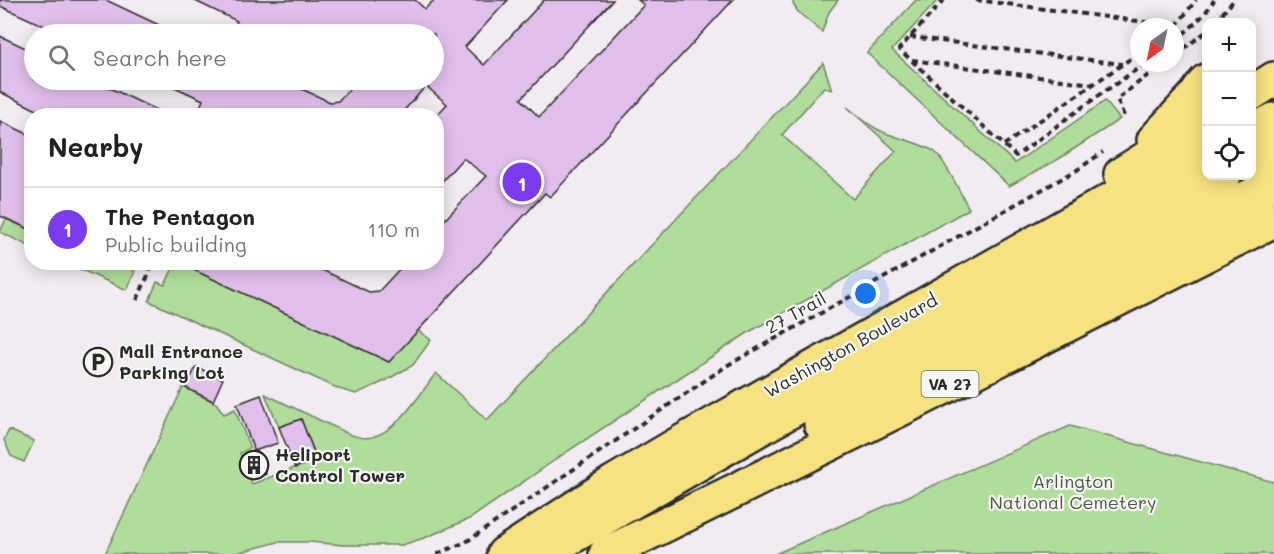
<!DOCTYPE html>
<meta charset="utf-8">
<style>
:root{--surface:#fff;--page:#f6f6f6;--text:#202124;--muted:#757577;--line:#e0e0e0;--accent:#7c3aed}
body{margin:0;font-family:Mali,sans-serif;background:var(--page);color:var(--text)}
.controls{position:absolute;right:18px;top:18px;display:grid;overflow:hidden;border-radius:12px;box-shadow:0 3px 15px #0003}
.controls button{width:54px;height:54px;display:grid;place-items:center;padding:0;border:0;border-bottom:2px solid var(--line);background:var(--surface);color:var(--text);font:30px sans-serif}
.compass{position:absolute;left:1130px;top:18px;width:54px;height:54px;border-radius:50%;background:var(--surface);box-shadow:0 3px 15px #0003;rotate:213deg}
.you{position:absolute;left:866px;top:294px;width:21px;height:21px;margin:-15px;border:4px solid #fff;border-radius:50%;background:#1a73e8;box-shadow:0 0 0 9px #1a73e833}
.badge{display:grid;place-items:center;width:39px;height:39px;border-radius:50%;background:var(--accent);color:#fff;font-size:20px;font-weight:700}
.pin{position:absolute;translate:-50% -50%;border:3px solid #fff;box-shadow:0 2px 6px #0006}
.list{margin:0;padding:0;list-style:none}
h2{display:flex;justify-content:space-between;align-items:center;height:78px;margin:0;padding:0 24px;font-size:26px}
h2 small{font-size:20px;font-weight:400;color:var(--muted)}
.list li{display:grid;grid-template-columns:39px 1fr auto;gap:18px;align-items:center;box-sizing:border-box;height:84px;padding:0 24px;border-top:2px solid var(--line)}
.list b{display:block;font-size:22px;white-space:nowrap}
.list p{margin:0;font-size:20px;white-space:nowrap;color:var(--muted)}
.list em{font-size:20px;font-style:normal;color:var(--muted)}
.icon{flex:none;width:33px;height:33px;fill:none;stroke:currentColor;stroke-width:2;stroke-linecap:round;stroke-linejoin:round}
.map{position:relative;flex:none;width:1274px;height:554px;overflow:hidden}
.search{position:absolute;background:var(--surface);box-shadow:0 3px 15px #0003;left:24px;top:24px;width:420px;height:66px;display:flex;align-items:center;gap:15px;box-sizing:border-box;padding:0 21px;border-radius:33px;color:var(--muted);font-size:22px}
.panel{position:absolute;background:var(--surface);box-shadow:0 3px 15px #0003;left:24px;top:108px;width:420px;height:162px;border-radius:24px}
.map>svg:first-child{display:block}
</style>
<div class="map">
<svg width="1274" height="554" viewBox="0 0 1274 554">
<rect width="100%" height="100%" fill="#f2ebf1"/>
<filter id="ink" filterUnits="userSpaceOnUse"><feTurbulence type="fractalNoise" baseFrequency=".0167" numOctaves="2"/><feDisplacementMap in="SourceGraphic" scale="12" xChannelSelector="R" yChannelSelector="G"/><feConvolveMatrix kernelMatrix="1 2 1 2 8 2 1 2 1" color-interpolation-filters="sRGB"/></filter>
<g filter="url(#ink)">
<path fill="#b0dd9b" stroke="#6e8463" stroke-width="1.5" d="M794,0h44l-9,12 -7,20 -24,-20 -5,-8z
M916,0h22l-46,50 123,113 90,-62 15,18 -63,41 -48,26 -142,-133z
M823,63l9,27 -8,-3 -42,48 71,64 43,-48 -49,-44c14,11 27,23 44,28 11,4 34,10 44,17 10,8 27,44 34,57l-220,123 -181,119 -97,67 -44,19 -25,8h-59l-33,-3h-32l-45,12h-128l78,-167 33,16 8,11 11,-5 15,39 -10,5 12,31 65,-25 -16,-40 -22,8 -14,-33 86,41c5,1 10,3 14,3 30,-1 55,-44 71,-65l51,47z
M6,219l25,11v17l-31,-15z
M66,263h65l-2,5 6,3 -8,19z
M179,263l209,98 29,-31 14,10 -18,25 -28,16 -29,13 -17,-5 -190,-88 8,-19 8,3 8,-17 3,1z
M1070,426l204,56v72h-499z
M9,430l25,11 -10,21 -13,-6 -7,-16z"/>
<path fill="#e1bfeb" stroke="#2b2b2b" stroke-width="1.5" d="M0,0h106l72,34h-116l-62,-28z
M193,0h222l10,9 9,-9h74l-43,47 19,18 60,-65h69l-92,99 18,18 105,-112 -6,-5h95l-183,197 -5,-4 -156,169 -210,-99 -3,6 -15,-7h144l64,30 10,-1 27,-29h30v-33l50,-53 -23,-18 -27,30v-72l11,-12 -21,-18 -27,30h-203l7,-16 -44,-20h123l48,22 8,-1 20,-21h76v-46h-64l-6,-5 -5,5h-128l6,-13z
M0,36l34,16v28h59l76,36h-120l-49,-24z
M0,121l32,15v94l-32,-14z
M196,367l27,12 -10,22 -27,-13z
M261,395l17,48 -24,8 -17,-47z
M301,419l16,41 -22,8 -16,-41z
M257,450l9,24 -15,5 -8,-24z"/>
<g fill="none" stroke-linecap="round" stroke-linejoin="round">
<g stroke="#2b2b2b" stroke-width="38">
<path id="motorway" d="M1252,93l22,-14
M1252,131l22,-11
M1154,140l42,-45 10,-14
M1252,161l22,-11
M1121,174l85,-53
M821,424l131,-73 169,-89 153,-78
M504,554l110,-72 66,-39 434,-245 92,-45
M542,554c225,-131 451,-260 682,-378
M606,554l313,-154 355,-180"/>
</g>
<path stroke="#2b2b2b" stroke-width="4" stroke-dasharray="6 4.5" stroke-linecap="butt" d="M944,0l-45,49 117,107 65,-48 65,-45
M976,0l200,26
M1215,22l19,-22
M1176,26l20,-26
M910,37l212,27
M1175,41c14,-12 30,-25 39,-41
M1175,55l31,-23
M912,60l180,24
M1124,116l-7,-17 47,-36
M1004,145l135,-92
M137,300l17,-38
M437,554l29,-12 262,-177 349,-195 26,-18"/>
<use href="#motorway" stroke="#f6e281" stroke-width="33"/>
</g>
</g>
<defs>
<g id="parking-ring" transform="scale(1.5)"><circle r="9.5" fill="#f6f6f2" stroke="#2b2b2b" stroke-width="1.5"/><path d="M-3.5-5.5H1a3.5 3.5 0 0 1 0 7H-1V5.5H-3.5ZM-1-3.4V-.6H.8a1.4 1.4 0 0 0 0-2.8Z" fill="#2b2b2b"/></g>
<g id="building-ring" transform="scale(1.5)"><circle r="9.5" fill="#f6f6f2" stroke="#2b2b2b" stroke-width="1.5"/><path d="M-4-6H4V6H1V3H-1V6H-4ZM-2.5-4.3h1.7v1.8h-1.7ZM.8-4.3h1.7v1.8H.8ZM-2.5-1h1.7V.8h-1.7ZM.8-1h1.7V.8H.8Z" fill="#2b2b2b"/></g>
</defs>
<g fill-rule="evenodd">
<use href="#parking-ring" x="98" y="362"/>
<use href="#building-ring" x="254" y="465"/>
</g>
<g text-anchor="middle" stroke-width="4.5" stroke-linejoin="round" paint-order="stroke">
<rect fill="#f6f6f2" stroke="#686867" stroke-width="1.5" x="921.5" y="371" width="57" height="26" rx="4.5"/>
<g font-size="16" font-weight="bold" fill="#2b2b2b">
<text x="950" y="390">VA 27</text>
</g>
<g font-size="18" fill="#2b2b2b" stroke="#f6f6f2">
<text transform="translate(796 313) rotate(-29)" y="6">27 Trail</text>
<text transform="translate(851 346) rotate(-29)" y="6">Washington Boulevard</text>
</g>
<g font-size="18" font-weight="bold" fill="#2b2b2b" stroke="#f6f6f2" text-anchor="start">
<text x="119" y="358">Mall Entrance<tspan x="119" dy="21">Parking Lot</tspan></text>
<text x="275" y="461">Heliport<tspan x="275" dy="21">Control Tower</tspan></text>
</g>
<g font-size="18" fill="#4c5847" stroke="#f6f6f2">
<text x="1073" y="488">Arlington<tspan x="1073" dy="21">National Cemetery</tspan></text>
</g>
</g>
</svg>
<div class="controls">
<button>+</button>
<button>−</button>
<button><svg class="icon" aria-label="locate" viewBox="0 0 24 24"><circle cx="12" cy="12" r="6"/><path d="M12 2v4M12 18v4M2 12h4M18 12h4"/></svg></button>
</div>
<svg class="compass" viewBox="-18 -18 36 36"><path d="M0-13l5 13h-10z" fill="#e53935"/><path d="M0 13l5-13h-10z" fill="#757577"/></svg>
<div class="you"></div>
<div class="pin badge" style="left:522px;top:182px">1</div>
<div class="search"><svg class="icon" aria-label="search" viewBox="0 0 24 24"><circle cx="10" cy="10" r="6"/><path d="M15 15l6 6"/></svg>Search here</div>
<section class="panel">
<h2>Nearby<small></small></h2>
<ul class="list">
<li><span class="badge">1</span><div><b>The Pentagon</b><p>Public building</p></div><em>110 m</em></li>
</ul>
</section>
</div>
